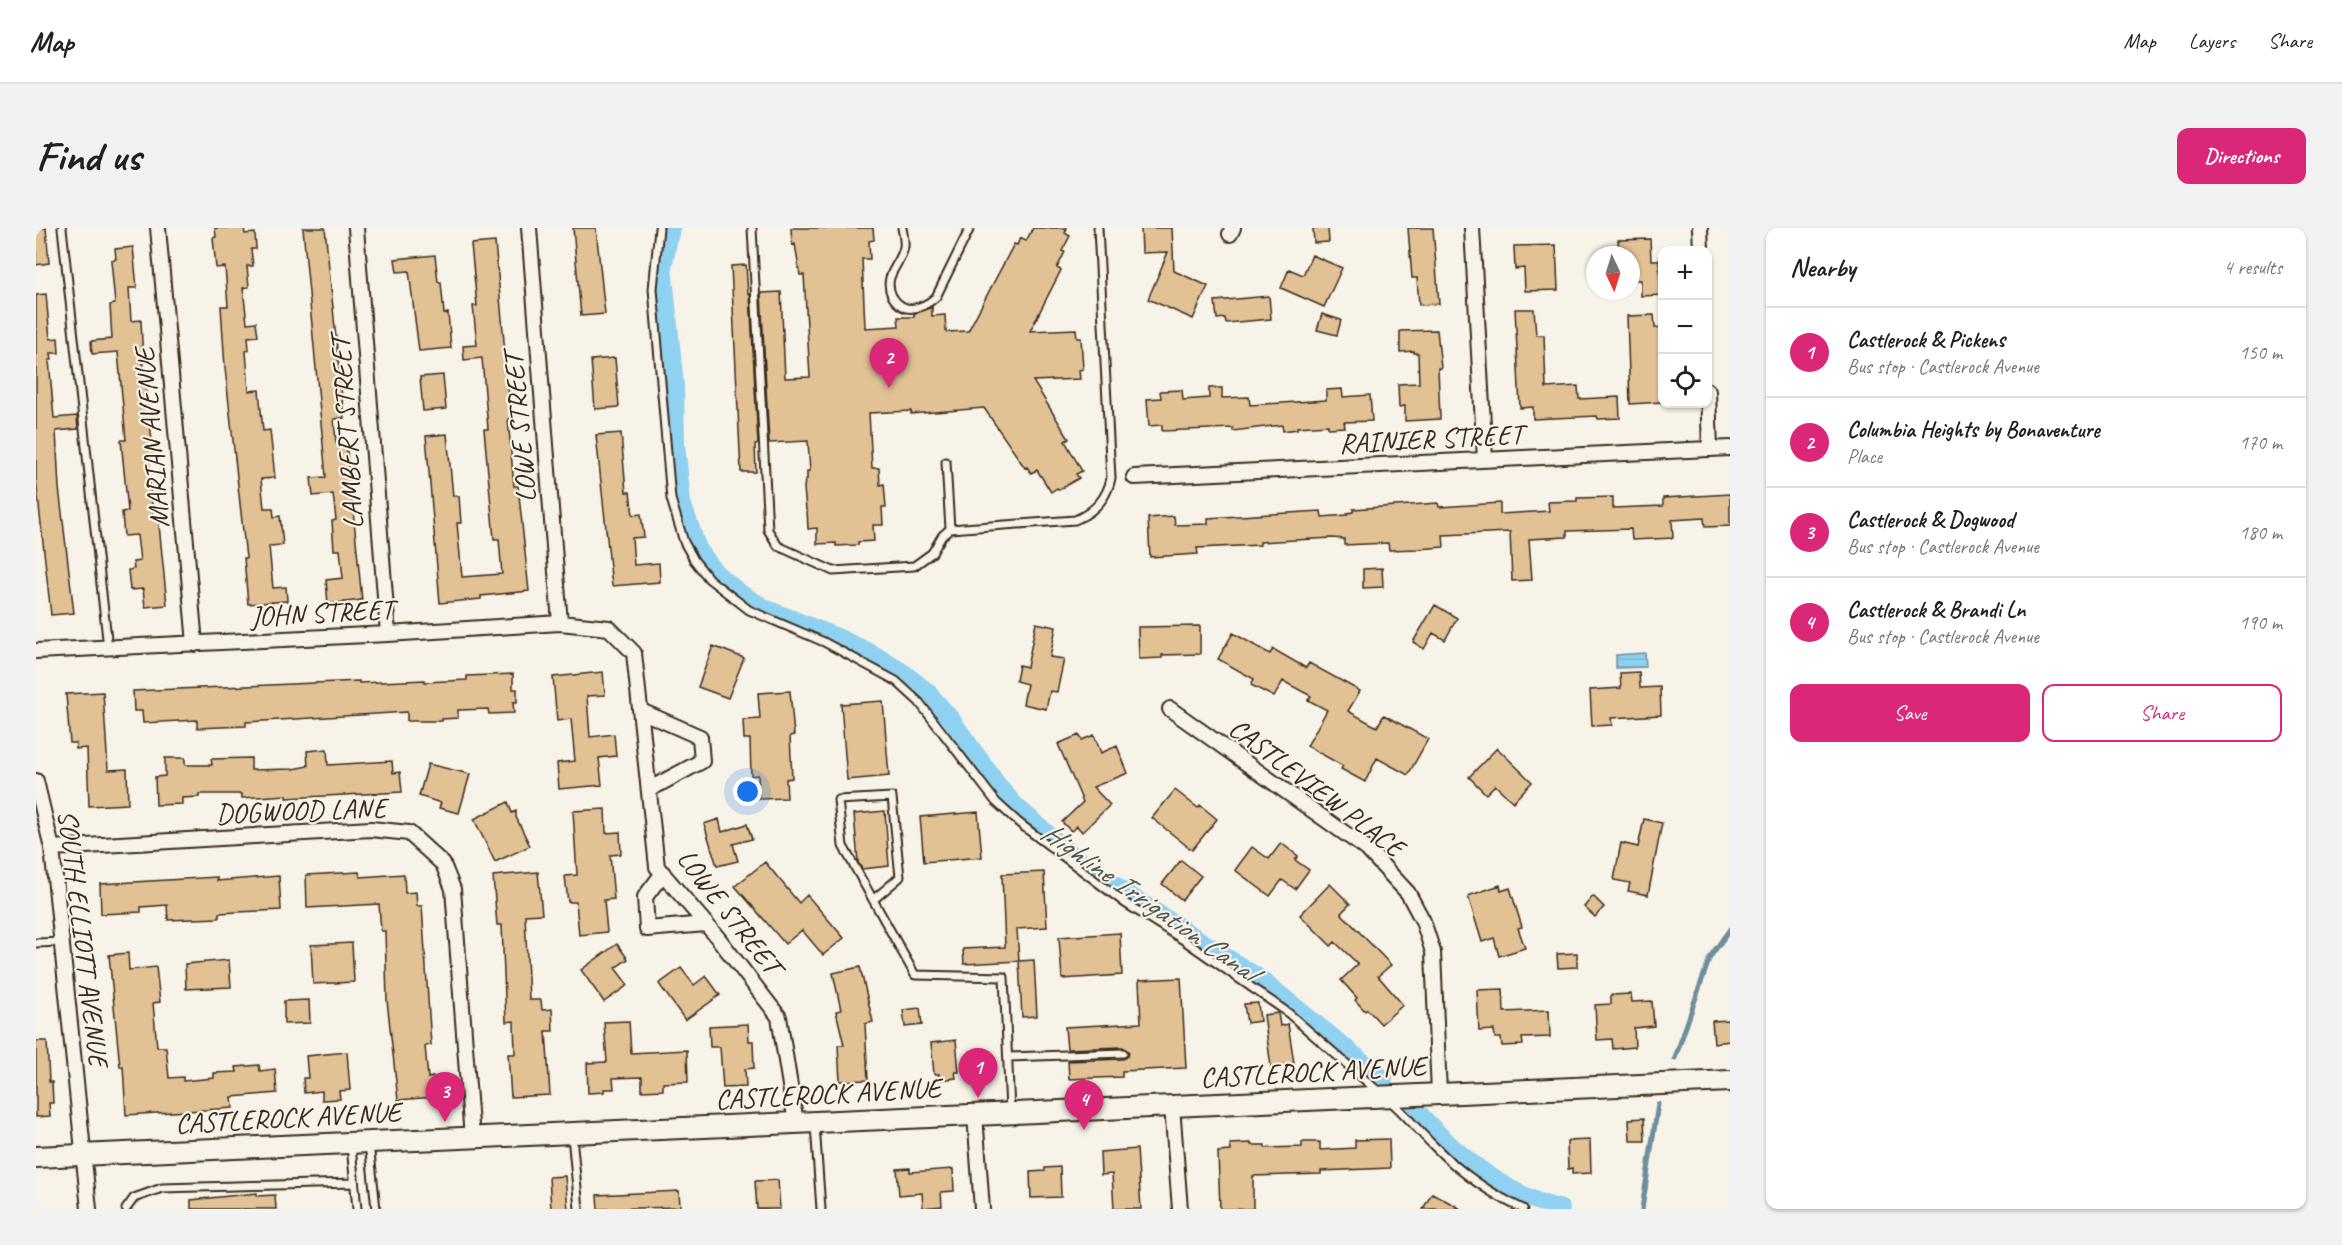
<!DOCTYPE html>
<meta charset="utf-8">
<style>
:root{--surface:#fff;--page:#f2f2f2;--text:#202124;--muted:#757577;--line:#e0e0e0;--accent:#db2777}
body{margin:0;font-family:Caveat,sans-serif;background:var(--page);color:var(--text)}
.controls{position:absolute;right:18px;top:18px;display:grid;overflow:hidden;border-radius:12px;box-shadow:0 2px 4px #0004}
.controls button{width:54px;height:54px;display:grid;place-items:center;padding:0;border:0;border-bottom:2px solid var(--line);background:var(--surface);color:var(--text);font:30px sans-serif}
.compass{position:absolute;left:1550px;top:18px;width:54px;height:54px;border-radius:50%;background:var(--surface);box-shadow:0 2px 4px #0004;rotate:176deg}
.you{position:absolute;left:712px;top:564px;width:21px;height:21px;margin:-15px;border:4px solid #fff;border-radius:50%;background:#1a73e8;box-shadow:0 0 0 9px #1a73e833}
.badge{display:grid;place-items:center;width:39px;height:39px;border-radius:50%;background:var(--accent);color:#fff;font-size:20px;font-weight:700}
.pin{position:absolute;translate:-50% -50px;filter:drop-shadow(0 2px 3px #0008)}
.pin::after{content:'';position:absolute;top:32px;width:21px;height:18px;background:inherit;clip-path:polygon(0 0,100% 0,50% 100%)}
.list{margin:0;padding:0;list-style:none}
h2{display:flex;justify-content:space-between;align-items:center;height:78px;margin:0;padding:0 24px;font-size:26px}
h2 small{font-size:20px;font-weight:400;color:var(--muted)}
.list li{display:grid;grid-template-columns:39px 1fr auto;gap:18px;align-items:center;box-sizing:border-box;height:90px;padding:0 24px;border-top:2px solid var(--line)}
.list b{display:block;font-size:22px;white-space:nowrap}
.list p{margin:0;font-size:20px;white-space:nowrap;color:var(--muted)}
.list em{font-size:20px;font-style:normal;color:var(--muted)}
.actions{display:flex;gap:12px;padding:18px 24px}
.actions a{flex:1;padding:14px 0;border:2px solid var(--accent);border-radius:12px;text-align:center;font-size:21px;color:var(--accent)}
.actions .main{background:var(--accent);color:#fff}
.icon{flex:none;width:33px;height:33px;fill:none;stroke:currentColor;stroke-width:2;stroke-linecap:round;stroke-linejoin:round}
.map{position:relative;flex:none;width:1694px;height:981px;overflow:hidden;border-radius:12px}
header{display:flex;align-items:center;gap:36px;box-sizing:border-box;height:84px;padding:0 30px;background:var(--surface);border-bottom:2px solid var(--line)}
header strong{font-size:28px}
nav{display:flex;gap:33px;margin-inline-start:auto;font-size:21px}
.intro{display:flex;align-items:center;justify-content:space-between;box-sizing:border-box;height:144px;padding:0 36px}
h1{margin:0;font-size:42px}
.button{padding:15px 27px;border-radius:12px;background:var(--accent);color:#fff;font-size:21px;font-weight:700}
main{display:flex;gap:36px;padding:0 36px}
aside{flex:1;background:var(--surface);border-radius:12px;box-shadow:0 2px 4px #0004}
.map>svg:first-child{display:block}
</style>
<header>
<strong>Map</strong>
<nav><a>Map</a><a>Layers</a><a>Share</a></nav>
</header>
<div class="intro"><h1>Find us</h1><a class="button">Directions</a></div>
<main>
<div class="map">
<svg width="1694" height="981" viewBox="0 0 1694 981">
<defs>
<pattern id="water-rules" width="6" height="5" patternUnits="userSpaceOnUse" patternTransform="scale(1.5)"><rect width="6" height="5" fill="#8fd1f1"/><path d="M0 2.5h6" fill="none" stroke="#7cb4ce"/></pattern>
</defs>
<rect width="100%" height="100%" fill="#f7f3e8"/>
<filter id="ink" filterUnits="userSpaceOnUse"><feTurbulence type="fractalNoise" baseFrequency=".0167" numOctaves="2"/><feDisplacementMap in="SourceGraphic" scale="12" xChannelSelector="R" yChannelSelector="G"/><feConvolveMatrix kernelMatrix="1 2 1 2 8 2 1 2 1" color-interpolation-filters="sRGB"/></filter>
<g filter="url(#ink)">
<path fill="url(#water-rules)" stroke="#6d8e9d" stroke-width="1.5" d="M1609,425l1,14 -30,1v-13z"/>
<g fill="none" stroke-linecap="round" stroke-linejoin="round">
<path stroke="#6d8e9d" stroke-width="5" d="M1639,830l35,-101 20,-28
M1606,981l16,-105"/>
<path stroke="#8fd1f1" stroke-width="18" d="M635,0l-8,39 12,118 1,59 6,59 16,46 18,24 24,20 25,15 72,29 36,17 31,19 24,19 23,27 49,69 16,18 56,49 57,40 132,84 123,100
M1379,881c39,44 88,85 146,100"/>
</g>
<path fill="#e2c194" stroke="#3b2a1e" stroke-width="1.5" d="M0,0h10l3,35 -13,2z
M179,0h29l1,6 10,-1 1,16h-5l2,17h-6l2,21 -6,1 4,35 9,-1 2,14 -10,1 1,13 -3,1 3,40 10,-1 4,41 7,-1 5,48 -14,1 3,29h9l1,9 6,-1 3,29 -14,1 4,42 13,-1 1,14 -39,3 -4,-46h2l-21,-190 -4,-62h7l-3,-39 -9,1 -3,-30 3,-1z
M267,0h22l19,190 -10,1 2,24h10l1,8 15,149 -34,4 -2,-24 17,-2 -3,-28h-6l-2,-29 4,-1 -3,-26 -20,2 -2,-18 15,-1z
M537,0h23l9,86 -24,2z
M755,0h82l1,12 -5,1 1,18h-8l3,69 34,-2 -1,-9h16v-3l18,-7v9l13,-1 1,17 22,-1 46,-87 3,1 3,-7 6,3 7,-13h34l-2,5 5,3 -8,15 3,1 -8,16 4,2 -31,61 46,-2 1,9h4l2,31 -4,1 1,9 -47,2 36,58 -4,2 17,30 -6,3 3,4 -20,12 -2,-2 -6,4 -14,-22 -6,3 -4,-6 -2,1 -41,-60 -73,6v-3l-42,2 3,55h7l1,17 4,-1 2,23h-4l1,18h-10l1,16 -16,1v3l-22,1v-3l-19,1v-16l-9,1 -1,-19h-1l-2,-22 1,-8 2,-1v-8h3l-2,-30 -39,2 -8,-150 20,-1 4,86 25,-1 -6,-102h-4l-5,-31 -3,1z
M1105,0h31l2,43 34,15 -15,33 -45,-20 20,-47 -26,1z
M1277,0h15l1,14 -15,1z
M1372,0h25l6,76 -20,1 -2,-27h-5z
M1614,11l1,21h8l2,35 -20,1v-16h-10v-25h-12l-1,-15z
M459,14l16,177h-3l6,67h4l11,105 -48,5v3l-41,4 -14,-167 21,-2 6,62h6l2,27h-4l5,54 40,-3 -3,-35h-5l-10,-110h4l-6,-71 -18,2 -1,-14 14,-1 -4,-39h4l-6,-62z
M1520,17l2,45 -33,1 -1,-23 -9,1 -1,-23z
M97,19l4,41h-8l2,33 10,-1 2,44 11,94h-5l1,26 3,31h5l9,90 -22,2 -2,-18 -13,1 -2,-20 6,-1 -1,-7 7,-1 -3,-26 -13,1 -2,-24 6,-1 -7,-71h5l-8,-88 -26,2 -1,-13 21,-2 -2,-34 5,-1 -4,-44 5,-1 -1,-10z
M399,27l3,27h3l3,32 4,-1 3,35 -32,3 -10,-80 -12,1 -2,-13z
M1276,27l30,13 -18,39 -43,-19 8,-19 14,6z
M710,37l2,29h2l8,150h-3l1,28h-15l-10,-206z
M10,66l4,45 8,-1 1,15h-8l1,7h-3l5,58 23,-2 1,13 -22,2 3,57 15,125 -23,2 -15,-136v-184z
M1233,68l2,23 -45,4 -1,-5 -8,1 -2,-18z
M1479,81h19l2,26h8l2,53 32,-2 1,13 40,-2 1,21 -22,1 -1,-3 -64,3v-12l-13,1z
M1286,86l19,6 -4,15 -20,-5z
M1618,87l1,13 7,-1v75l-32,2 -3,-88z
M1401,102l4,38h-3l2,51 -35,2v-15l-6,1 -1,-23 21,-1 -1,-30h-4v-2l-14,1v-21z
M579,130l4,49 -24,2 -4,-49z
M407,147l3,34 -23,2 -3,-34z
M1173,160h13v10l27,-1 1,8 76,-5v-10l16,-1 1,8 27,-2 2,26 -28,1 1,5 -17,1v-3l-31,2v2l-14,2 -1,-6 -49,6v-3l-71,3v-6l-13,1 -2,-27 14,-1 -1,-7 22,-1 1,10 26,-2z
M585,205l5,59h4l3,23 8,-1 3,23 -12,1 2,27 25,-2 1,19 -48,4 -16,-151z
M1694,266v32l-25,1 -1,-9 -32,2 1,18 -41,2 -1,-11 -64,2v6l-38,2 3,41 -20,1 -2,-49 -67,3 1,12 -26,2 -29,1 -1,-7 -44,2v-6l-12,-1 -72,4v3l-63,3 1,6 -48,3 -2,-39 26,-2 1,9 33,-1v-6l113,-7 1,6 25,-2v-2l6,-1v-3l85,-6 1,4 61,-4v11l49,-3 -1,-9 29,-1v-3l36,-1v11l50,-2v-8z
M1346,340l1,19 -20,1v-19z
M1399,377l22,13 -12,22 -12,-7 -9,16 -11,-7z
M1000,395l20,4 -6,30 14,2 -7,33 -7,-1 -4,18 -23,-5 4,-20 -11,-3 3,-16 8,2z
M1164,398v28l-38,1v3l-23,1 -1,-32z
M1197,405l37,21 3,-5 33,19 3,-5 51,28 -12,20 29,16 7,-12 44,24 -20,36 -31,-17 -12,24 -24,-13 2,-3 -36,-20 20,-36 -19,-10 3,-4 -28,-15 -9,16 -23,-12 3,-6 -36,-20z
M677,418l31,12 -16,40 -30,-11z
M567,444l2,23 -18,1 3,41 24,-3 2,22 -17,2 3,27 -43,4 -2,-26 18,-2 -4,-42 -14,2 -4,-44z
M1603,444l1,16 20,-1 1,28 -50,3 1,7 -20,1 -2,-36 31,-2 -1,-15z
M477,446v15h4v13h-4l1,11 -25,1 -1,-5 -30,1v8l-16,1v2h-35v-9l-161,10v4l-49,2v-8l-54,3 -1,-12h-8l-1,-20 226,-10v2l66,-3v2l42,-2v-4z
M754,463l4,44 -4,1 2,42 -6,1 1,19 -28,1 -1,-24 -7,1 -1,-37h-6l-1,-19 17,-1 -2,-26z
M67,464l5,78 19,-1 1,35 -39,2 -2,-58 -11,1v-6h-6l-4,-49z
M847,473l6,75 -42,4 -6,-76z
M1043,507l3,5 12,-5 7,18 16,-7 11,27 -35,14 17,18 -28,27 -5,-6 -6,5 -9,-9 21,-20 -25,-58z
M1461,520l35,34 -19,20 -18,-17 -9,9 -17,-17z
M291,521l1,16 64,-4 1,12 7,-1 2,20 -116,6v-3l-44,3v-4h-43v3l-17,1v6l-26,1 -1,-28 10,-1v-18h20v7h27l-1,-6 40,-1v12l42,-1 15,-3 -1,-15z
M392,536l42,10 -11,39 -20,-5 2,-5 -22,-7z
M1139,562l23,18 2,-3 17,14 -25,31 -40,-32z
M472,574l4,11 4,-2v6l14,29 -35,16 -21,-43z
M569,581l1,24 14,-1 1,22 -11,1 4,44 -10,1 3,32 -28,3 -3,-33h-8l-3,-26 12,-1 -4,-64z
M849,583l4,55 -27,3 -4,-7 -4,-48z
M942,584l4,45 -58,5 -4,-45z
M683,591l3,13 25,-8 5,15 -19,5 5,17 -21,5 -13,-42z
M1608,591l18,4 -14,72 -20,-4 2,-8 -16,-3 7,-37 17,4z
M1245,615l17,13 -3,4 14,10 -14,19 -13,-9 -12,16 -35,-26 17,-23 17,12z
M1145,632l20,16 -19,24 -20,-16z
M729,634l34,41 8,-8 37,43 -21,17 -21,-25 -17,14 -50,-58z
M323,644l1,5 44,-3 1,19 11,-1 1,14h5l9,139 -6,1 3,32 5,-1 1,20 -36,3 -11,-100 -2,-69h-4l-2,-27 -72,4 -1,-33z
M502,644l4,42 -17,1 4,85h12l1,10 10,-1 1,22h-7l4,64 -39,2 -3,-43h7l-1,-33 -8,1 -4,-97h-5l-4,-49z
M1008,644l3,55 -30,2 2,32 -55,3 -1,-15 42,-2 -3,-73z
M243,648l2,34 -62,3v5l-51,2 -1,-15 -26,2v5l-40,2 -1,-30 117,-7v4z
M1294,656l20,20 -9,9 50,52 -13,11 25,29 -22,19 -14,-15 -2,2 -10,-11 2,-2 -16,-18 17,-16 -23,-22 -4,4 -31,-31z
M1464,657l1,6 9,-3 12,39 -4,1 7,20 -26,8 -5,-18 -12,4 -14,-46z
M1557,668l11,11 -9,10 -11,-10z
M1084,705l2,42 -60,4 -3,-42z
M316,715l2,39 -41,2 -2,-39z
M581,716l11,15 -13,9 13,17 -24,17 -23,-32z
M92,725l1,17 27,-3 4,35 -7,1 4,44h9l3,31 14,-1v4l31,-3v-5l23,-1 -1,-5 23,-2 1,6 15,-2 2,24 -45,4 1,11 -107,7 -3,-49 -3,1 -11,-112z
M1541,725v14l-19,1 -1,-14z
M193,732l2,27 -45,2 -1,-25z
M998,732l3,56 -15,1 -3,-56z
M824,739l13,55 -8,2 3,56 -28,1 -2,-36h6l-8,-34 5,-1 -8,-37z
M645,740l13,17 12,-9 14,19 -35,25 -26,-36z
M1145,750l5,90 -64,3v6l-53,2 -1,-18 55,-2 5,-3 1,-4 -6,-5 -56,2 -2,-22 76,-4 -2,-43z
M1467,761l1,23 45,-2 1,27 -28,1 1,7 -21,1 -1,-8h-6l-1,-8 -15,1 -2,-41z
M1595,766l1,8 20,-1 2,25 -20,2 1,19 -22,2 -1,-10 -15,1 -2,-35 16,-1v-9z
M273,772l1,23 -26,1v-23z
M1222,775l2,18 -13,2 -3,-19z
M884,780l2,17 -17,2 -2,-17z
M1242,785l2,13 8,-2 6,39 -23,4 -7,-52z
M1694,792v21l-16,2 -2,-22z
M593,793l2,32 56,-3 1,32 -25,1v7l-21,1v-14l-29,1 1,11h-10v3l-16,1 -1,-30 20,-1 -3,-40z
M712,796l1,17h4l1,27 -9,1 1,18 -23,1 -3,-41h-10l-1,-21z
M920,812l3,32h-4l1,6 -17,2v-6h-5l-3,-31z
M0,813h11l2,41h3l1,21h-4l1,13 -14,1z
M311,824l3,38 -11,1 1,8 -18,1v-9l-18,2 -1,-15h5l-2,-22z
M1608,890l1,23h-15l-1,-22z
M1353,911l1,29 -69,3v3l-68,2v33h-33l-2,-57 13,-1 -1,-7 21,-1v2h14v3l37,-1v-5h18v8l35,-2v-8z
M1554,912l1,33 -19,1v-6l-4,1 -1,-28z
M1101,921l4,60h-27l-2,-35 -11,1 -1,-23z
M1024,939l1,30 -30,1 -1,-26 15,-1v-3z
M874,940v4l43,-3 1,22 -13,1 1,14 -19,2 -1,-15 -23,2 -2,-26z
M529,948l3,33h-17l-2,-32z
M742,952l2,29h-23l-2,-28z
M643,963l1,16 -82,2 -1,-14z
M221,965v3l18,-1 1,14h-85v-9z
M1396,965l29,16h-38z"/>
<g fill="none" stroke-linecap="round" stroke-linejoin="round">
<g stroke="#3b2a1e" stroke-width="11">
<path id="lane" d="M26,0l46,420
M623,0l-6,61 18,210 13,43 10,18 15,19 40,31 75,32 72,39 23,21 77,100 23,21 106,80 57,36 105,73 93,81
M716,0l16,302 10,16 55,25 81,-5 18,-13 10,-17 8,-7 125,-9c19,-8 32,-21 36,-42l-13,-250
M866,0c1,6 3,13 2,19 -3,18 -22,28 -12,49 3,5 8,10 14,12 12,2 21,-3 30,-11l34,-69
M910,234l4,67
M837,672l27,-23 -8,-80 -54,3 5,46 72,129 89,2 6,134
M0,715l26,-1
M972,829l115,-4
M1353,872c17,14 30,32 46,47 25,25 56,47 88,62
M779,897l6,84
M536,908l7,73
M333,915l7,66
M315,918l6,63
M90,981l8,-11 28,-10 192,-5"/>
</g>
<g stroke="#3b2a1e" stroke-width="18">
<path id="street" d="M122,0l37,416
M320,0l32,406
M493,0l31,395
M1436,0l13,232
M1664,0l1,22
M1194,6l3,-6
M1672,163l2,58
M1098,249l596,-29
M0,423l352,-17 172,-11 49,5 25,25 23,214 61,71 61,79 17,106
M1134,481l197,140 41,44 15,28 10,31 6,142
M605,483l59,26 2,24 -52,28
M0,553l16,67 37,361
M16,620l319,-19 38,4 34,31 10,25 19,249
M627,645l-18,24 2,32 59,-5
M1136,878l8,103
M939,887l7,94"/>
</g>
<g stroke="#3b2a1e" stroke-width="24">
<path id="secondary" d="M0,929l1694,-76"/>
</g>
<use href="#lane" stroke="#f7f3e8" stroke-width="7"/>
<use href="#street" stroke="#f7f3e8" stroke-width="14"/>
<use href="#secondary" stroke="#f7f3e8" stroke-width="20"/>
</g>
</g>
<g text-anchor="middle" stroke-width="4.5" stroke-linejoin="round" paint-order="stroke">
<g font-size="28" fill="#3b2a1e" stroke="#f7f3e8">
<text transform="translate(483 200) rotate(-95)" y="10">LOWE STREET</text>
<text transform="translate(310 205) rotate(-94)" y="10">LAMBERT STREET</text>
<text transform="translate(115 210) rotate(-95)" y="10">MARIAN AVENUE</text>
<text transform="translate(1395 210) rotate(-3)" y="10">RAINIER STREET</text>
<text transform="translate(286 384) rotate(-3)" y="10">JOHN STREET</text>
<text transform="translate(1281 559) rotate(37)" y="10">CASTLEVIEW PLACE</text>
<text transform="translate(265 582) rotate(-2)" y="10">DOGWOOD LANE</text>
<text transform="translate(694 683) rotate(52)" y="10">LOWE STREET</text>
<text transform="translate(48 710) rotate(83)" y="10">SOUTH ELLIOTT AVENUE</text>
<text transform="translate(1277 843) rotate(-3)" y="10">CASTLEROCK AVENUE</text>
<text transform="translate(792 865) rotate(-3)" y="10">CASTLEROCK AVENUE</text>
<text transform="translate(252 889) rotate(-3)" y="10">CASTLEROCK AVENUE</text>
</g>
<g font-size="30" font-style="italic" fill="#505453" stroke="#f7f3e8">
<text transform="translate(1113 673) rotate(35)" y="10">Highline Irrigation Canal</text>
</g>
</g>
</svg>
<div class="controls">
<button>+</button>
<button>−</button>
<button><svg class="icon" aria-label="locate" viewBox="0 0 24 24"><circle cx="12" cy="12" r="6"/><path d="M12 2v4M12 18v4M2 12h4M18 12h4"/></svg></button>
</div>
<svg class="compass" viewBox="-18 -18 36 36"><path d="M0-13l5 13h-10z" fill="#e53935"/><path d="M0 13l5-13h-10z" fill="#757577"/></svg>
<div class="you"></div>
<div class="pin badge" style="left:942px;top:870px">1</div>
<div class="pin badge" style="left:853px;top:160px">2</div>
<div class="pin badge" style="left:409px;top:894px">3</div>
<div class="pin badge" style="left:1048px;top:902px">4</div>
</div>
<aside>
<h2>Nearby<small>4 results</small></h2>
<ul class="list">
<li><span class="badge">1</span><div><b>Castlerock &amp; Pickens</b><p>Bus stop · Castlerock Avenue</p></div><em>150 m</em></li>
<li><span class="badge">2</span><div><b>Columbia Heights by Bonaventure</b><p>Place</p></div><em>170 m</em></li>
<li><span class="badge">3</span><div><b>Castlerock &amp; Dogwood</b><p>Bus stop · Castlerock Avenue</p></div><em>180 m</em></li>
<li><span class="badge">4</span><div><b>Castlerock &amp; Brandi Ln</b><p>Bus stop · Castlerock Avenue</p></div><em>190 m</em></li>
</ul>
<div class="actions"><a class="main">Save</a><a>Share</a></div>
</aside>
</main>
